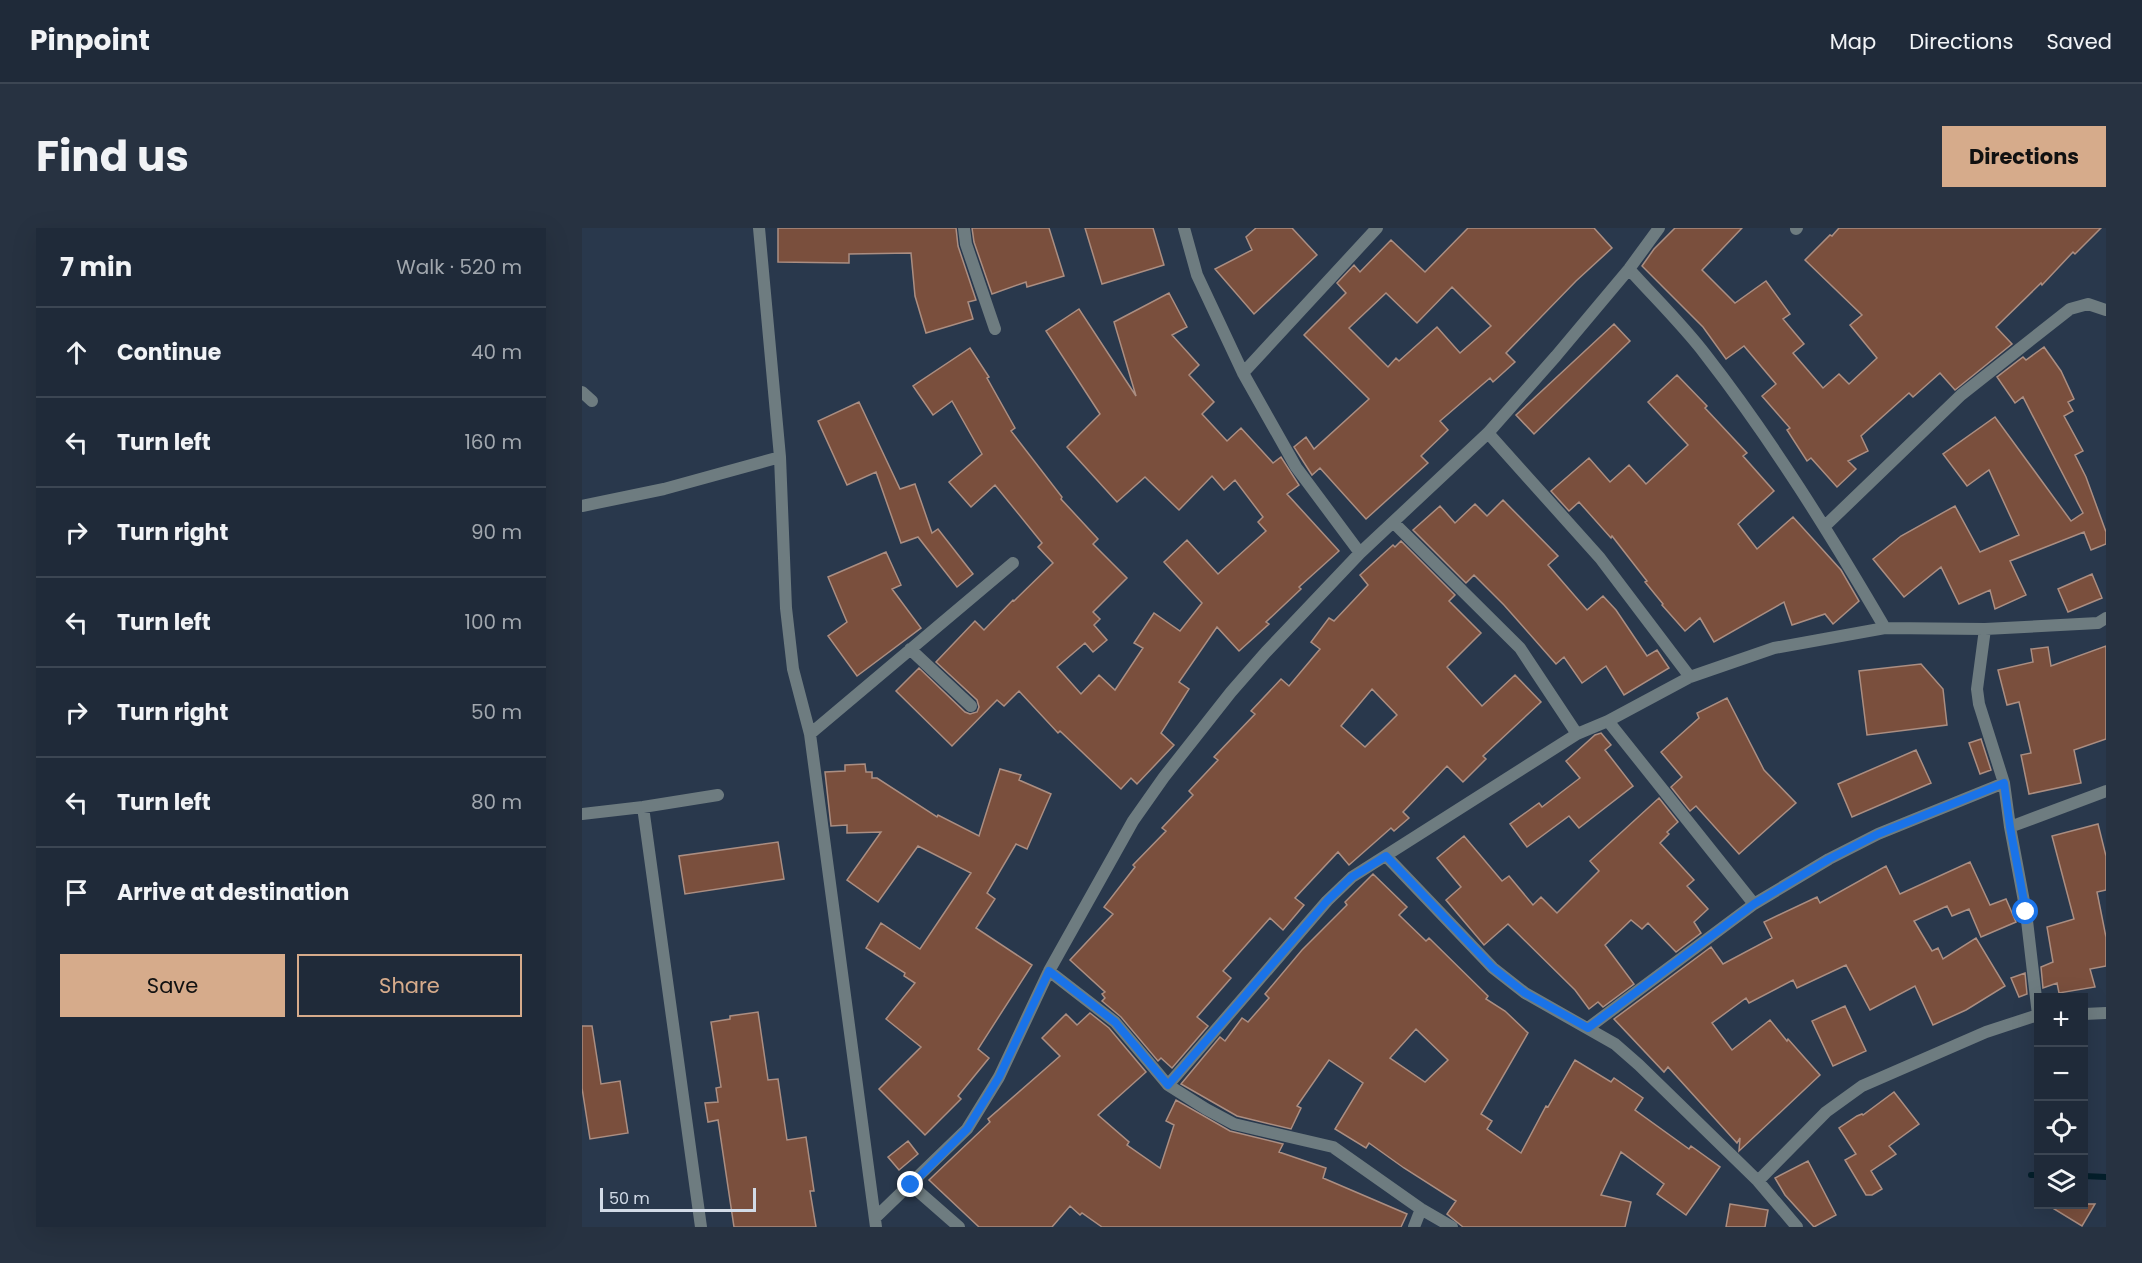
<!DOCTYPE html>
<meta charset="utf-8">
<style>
:root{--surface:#1f2a39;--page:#273241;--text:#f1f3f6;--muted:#a1a7ae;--line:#3c4653;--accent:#d6ab8b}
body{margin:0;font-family:Poppins,sans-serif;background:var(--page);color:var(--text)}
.controls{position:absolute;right:18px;bottom:18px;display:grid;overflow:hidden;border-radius:0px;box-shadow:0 6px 24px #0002}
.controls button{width:54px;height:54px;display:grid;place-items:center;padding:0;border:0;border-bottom:2px solid var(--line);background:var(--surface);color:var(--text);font:30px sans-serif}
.scale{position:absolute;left:18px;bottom:15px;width:156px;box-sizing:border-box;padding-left:6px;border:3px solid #d2dbe7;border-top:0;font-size:16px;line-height:21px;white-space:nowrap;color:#d2dbe7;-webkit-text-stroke:4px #29384c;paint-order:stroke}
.stop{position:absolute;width:18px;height:18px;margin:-14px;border:4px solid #1a73e8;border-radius:50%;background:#fff}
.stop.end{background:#1a73e8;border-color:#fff;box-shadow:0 2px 6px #0008}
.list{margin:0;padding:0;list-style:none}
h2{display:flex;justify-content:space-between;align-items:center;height:78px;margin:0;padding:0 24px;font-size:26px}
h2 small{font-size:20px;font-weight:400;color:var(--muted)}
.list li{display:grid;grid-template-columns:39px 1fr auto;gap:18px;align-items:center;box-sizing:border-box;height:90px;padding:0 24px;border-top:2px solid var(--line)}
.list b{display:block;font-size:22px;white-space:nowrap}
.list em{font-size:20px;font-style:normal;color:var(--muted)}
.actions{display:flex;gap:12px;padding:18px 24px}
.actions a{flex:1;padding:14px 0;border:2px solid var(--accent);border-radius:0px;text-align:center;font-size:21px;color:var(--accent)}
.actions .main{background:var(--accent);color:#111}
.icon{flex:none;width:33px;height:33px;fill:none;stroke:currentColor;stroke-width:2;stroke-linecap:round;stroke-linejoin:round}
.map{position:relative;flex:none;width:1524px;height:999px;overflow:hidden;border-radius:0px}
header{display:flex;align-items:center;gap:36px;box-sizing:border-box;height:84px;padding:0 30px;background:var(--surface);border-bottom:2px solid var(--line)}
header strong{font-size:28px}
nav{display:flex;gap:33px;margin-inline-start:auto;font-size:21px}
.intro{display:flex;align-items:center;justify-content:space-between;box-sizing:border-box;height:144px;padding:0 36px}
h1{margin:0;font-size:42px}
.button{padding:15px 27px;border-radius:0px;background:var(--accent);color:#111;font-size:21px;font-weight:700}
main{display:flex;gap:36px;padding:0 36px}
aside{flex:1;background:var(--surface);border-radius:0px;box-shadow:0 6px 24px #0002}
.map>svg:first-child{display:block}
</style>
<header>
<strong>Pinpoint</strong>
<nav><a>Map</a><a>Directions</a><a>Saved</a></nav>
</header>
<div class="intro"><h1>Find us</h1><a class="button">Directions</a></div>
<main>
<aside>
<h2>7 min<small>Walk · 520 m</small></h2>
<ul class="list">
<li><svg class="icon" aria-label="ahead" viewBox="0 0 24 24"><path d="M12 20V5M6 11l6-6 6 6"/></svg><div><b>Continue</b></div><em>40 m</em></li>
<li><svg class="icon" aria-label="left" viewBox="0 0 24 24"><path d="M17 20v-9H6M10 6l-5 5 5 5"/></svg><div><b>Turn left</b></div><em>160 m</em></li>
<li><svg class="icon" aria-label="right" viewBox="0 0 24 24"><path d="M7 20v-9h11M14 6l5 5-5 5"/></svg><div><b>Turn right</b></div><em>90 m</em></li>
<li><svg class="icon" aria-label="left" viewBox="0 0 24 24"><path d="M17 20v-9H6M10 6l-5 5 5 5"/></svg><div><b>Turn left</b></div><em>100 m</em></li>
<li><svg class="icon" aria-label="right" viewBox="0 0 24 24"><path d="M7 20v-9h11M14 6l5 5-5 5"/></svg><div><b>Turn right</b></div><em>50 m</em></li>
<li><svg class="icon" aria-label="left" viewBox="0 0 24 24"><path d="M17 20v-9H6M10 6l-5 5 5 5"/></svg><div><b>Turn left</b></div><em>80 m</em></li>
<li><svg class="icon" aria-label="arrive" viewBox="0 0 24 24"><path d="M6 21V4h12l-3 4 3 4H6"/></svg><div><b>Arrive at destination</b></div></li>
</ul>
<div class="actions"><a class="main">Save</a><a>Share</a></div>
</aside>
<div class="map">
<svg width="1524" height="999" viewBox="0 0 1524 999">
<rect width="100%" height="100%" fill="#29384c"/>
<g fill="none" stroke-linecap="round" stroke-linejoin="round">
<path stroke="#041f2b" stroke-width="6" d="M1449,947h7
M1502,948l22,1"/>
</g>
<path fill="#7a4f3d" stroke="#ab8e82" stroke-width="1.5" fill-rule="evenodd" d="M196,0h178l2,18 18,54 -8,2 5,17 -47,14 -11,-37 -4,-43 -62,1v9l-71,-1z
M390,0h77l15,48 -37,11 -1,-5 -34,12 -18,-52z
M503,0h68l11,37 -62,19z
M674,0h36l25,27 -63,59 -39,-45 37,-19 -6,-13z
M886,0h126l18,20 -36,33 -70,72 9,9 -22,20 -3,-4 -50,43 8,9 -27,26 7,7 -62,56 -46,-51 -8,7 -18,-28 12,-10 8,12 55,-50 -65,-64 42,-42 -9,-10 17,-18 6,7 31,-32 34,32zM870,59l39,39 -31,27 -23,-26 -38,34 -3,-3 -8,9 -39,-39 37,-35 31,30z
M1093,0h67l-40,42 33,33 31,-22 24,33 -7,5 21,25 -11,9 30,35 16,-14 10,10 28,-26 -27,-33 12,-10 -57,-55 25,-25 2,1 7,-8h262l-26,26 -2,-2 -31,33 -1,-2 -45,44 16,17 -57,46 -15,-17 -27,24 -4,-4 -48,43 7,15 -20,10 8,8 -19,18 -26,-29 -4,3 -20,-31 3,-2 -28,-32 14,-12 -32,-38 -18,13 -23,-32 -61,-61 12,-17z
M587,65l18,34 -15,8 27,30 -10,10 25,27 -12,12 25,27 14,-13 32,35 8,-6 18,28 -12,9 52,57 -40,36 2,2 -35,33 3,2 -30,27 -22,-24 -38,55 10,7 -28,44 13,12 -37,39 -6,-6 -10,11 -61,-58 -2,2 -39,-42 -15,15 -7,-6 -45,46 -56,-55 23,-23 46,44 5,2 7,-2 2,-5 -2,-7 -41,-38 39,-41 9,9 29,-30 1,1 39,-38 -15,-16 4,-4 -47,-58 -24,22 -22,-25 33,-28 -30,-53 -19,14 -20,-29 57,-38 19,29 -2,1 28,50 -4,3 51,66 -1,2 37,40 -5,5 34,34 -34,34 7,7 -6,6 13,15 -14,12 -8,-9 -28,24 24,27 18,-19 16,15 28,-42 -9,-5 20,-30 26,18 22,-28 -38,-41 23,-22 31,34 48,-43 -8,-9 5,-5 -28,-37 -11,10 -12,-14 -33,34 -34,-33 -28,25 -50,-55 33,-33 -54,-83 33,-22 57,87 -22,-74z
M1032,96l16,17 -96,93 -18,-19z
M1462,119l17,24 13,28 -6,3 5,9 -9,5 19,35 -8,4 11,22 20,55v12l-15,6 -7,-18 -74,29 16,34 -31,14 -5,-19 -31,14 -18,-37 -37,30 -31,-38 28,-23 54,-30 25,46 39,-17 -30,-65 -22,16 -24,-32 52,-37 76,104 12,-8 -60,-116 -8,6 -18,-26 26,-20 3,3z
M1095,147l30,31 -2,2 42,45 -4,3 31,35 -36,33 19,25 36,-32 48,53 18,31 -26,23 -8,-10 -33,11 -8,-23 -70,40 -14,-24 -15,13 -23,-26 1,-1 -18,-22 2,-1 -35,-45 -1,2 -32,-36 -10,9 -18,-20 38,-33 21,24 19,-17 17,19 42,-39 -40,-43z
M277,174l41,87 15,-5 17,49 6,-4 35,45 -16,13 -39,-50 -17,6 -25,-71 -29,13 -29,-64z
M921,272l55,56 -10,9 39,45 16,-14 13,14 31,46 10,-6 12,18 -45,27 -18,-29 -24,17 -18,-26 -8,7 -52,-59 -30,-30 -8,8 -53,-53 27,-24 15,17 20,-19 12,12z
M819,313l54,54 -6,6 32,32 -34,34 35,39 33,-31 26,27 -58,54 3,3 -23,23 -16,-16 -44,46 6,6 -15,13 -3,-3 -42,37 -11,-13 -43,46 9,7 -21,25 -13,-12 -47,53 8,7 -34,39 11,9 -36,42 -11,-10 -3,3 -37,-44 -19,-16 3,-3 -3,-4 3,-2 -35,-32 43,-46 -9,-7 31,-40 -2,-2 33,-34 -4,-3 31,-33 -4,-4 29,-31 -4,-3 41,-43 -4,-3 30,-32 8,7 31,-37 -9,-7 18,-24 5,3 34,-36 -8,-10 33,-30 2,2zM790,461l25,26 -32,32 -24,-21z
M304,324l15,33 -9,4 29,39 -64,48 -29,-40 19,-14 -19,-45z
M1510,346l10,24 -34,14 -10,-23z
M1524,418v93l-32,11 7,33 -52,11 -8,-39 10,-2 -12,-51 -12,3 -9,-35 35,-8 -2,-13 17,-2 3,19z
M1339,436l22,25 4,36 -80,10 -8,-64z
M1145,470l37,72 32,33 -57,51 -43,-48 -6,5 -19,-24 11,-10 -21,-25 38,-34 -2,-5z
M1019,505l10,12 -6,5 28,36 -54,42 -10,-12 -42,31 -17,-23 29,-21 3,4 38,-29 -14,-17 29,-26z
M1399,511l10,31 -11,4 -11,-31z
M1334,522l15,33 -79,34 -14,-33z
M283,536l1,8h6v6h5l60,39 1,-2 41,21 21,-67 21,6 -2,5 32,14 -24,55 -11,-5 -29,49 8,6 -19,29 56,37 -54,84 11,9 -31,38 3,3 -36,36 -46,-46 42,-42 -35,-28 29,-36 -11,-7 1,-3 -39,-25 15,-25 39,26 51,-76 -53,-27 -40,56 -31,-22 34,-48 -34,1v-8l-16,1 -6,-54 20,-1v-6z
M1077,570l19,24 -11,10 2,2 -9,9 34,37 -7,6 21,23 -14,13 7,11 -25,19 -28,-29 -6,6 -11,-9 -26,25 29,39 -31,23 -5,-5 -9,7 -14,-19 -67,-66 -24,21 -38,-45 15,-13 -24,-29 27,-22 38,45 7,-5 24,29 8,-8 16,16 42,-42 -9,-10z
M1516,596l8,32v34l-9,2 9,45v29l-16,3 5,18 -36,6 -2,-10 -14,5 -2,-21 12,-5 -6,-35 27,-8 -22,-83z
M196,614l6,37 -99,15 -6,-38z
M1388,634l20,43 16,-6 10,23 -35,15 -12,-28 -17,7 -5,-10 -33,15 18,30 6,-3 5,11 33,-21 29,48 -39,24 -33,15 -18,-39 -45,24 -24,-45 -49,23 -4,-8 -44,23 -3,-5 -34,25 20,27 38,-30 17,21 1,-2 32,36 -81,76 1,-13 -3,5 -69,-76 -4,5 -50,-53 97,-72 12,17 49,-26 -8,-16 53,-25 3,6 66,-37 14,28z
M791,646l34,33 -8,8 27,26 3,-3 59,58 -2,3 19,12 23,22 -47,81 11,7 -5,8 34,24 25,-47 2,1 27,-47 36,22 3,-4 29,20 -8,12 54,39 2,-3 29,21 -34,48 -29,-21 7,-10 -43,-32 -20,43 30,7 -6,25h-162l-16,-13 9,-13 -52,-33 -35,-25 -3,5 -31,-19 28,-46 -34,-23 -32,46 4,2 -10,21 -54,-13 -56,-32 39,-47 5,4 17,-23 6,4 21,-24 -4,-4 37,-44 45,-45 -2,-3zM834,801l32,31 -23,22 -35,-24z
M1443,745l2,21 -8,3 -8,-19z
M1263,778l21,45 -33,15 -21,-45z
M176,784l10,68 10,-1 9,61 19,-3 8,54h-4l6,36h-82l-16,-107 -10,2 -3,-19 13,-1 -2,-14 5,-1 -10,-65 19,-3v-3z
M508,785l19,15 37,44 -48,43 31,27 -2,3 33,23 14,-43 -8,-4 10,-21 54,31 53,13 -4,8 47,16 -3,10 84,36 -6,13h-299l-20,-14 -2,2 -10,-9 -18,21h-73l-50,-47 61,-58 -2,-3 72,-63 -18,-18 24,-24 11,11z
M0,798h10l9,58 19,-3 8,52 -38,6 -8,-51z
M1312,864l25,32 -30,22 7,8 -25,17 11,18 -10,6h-6l-21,-35 11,-6 -17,-26 18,-12 5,-2 1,1z
M326,913l10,13 -19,16 -11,-13z
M1226,933l28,54 -22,12 -29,-32 -10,-17z
M1148,976l38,6 -3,17h-39z
M1464,976h49l-13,22z"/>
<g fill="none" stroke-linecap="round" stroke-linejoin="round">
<path stroke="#6e7c80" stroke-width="12" d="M177,0l21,229 6,151 7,61 17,65 66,493
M382,0l2,16 29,85
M602,0l13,47 46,98 53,94 64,86
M1214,1l1,-1
M1047,41c25,28 53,55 76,85 67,86 125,180 180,274
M661,145l134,-145
M0,164l10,9
M906,205l112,125 90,119
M0,278l82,-17 116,-32
M811,294l127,126 57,86
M1243,298l136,-131 109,-86 18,-5 18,6
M1403,401l-8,60 2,15 25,79 6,44 16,85 12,103
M328,421l61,57
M1026,493l146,183
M228,506l203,-171
M61,579l58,420
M0,586l61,-7 75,-12
M1428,599l96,-36
M804,628l107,112 32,25 90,51 24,21 119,116 39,46
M467,743l66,51 53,63 38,24 28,15 99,23 88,62 31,18
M1502,786l22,-1
M1006,800l166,-124 75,-45 49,-25 126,-51
M586,857l159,-184 25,-24 225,-143 31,-13 82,-44 84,-29 111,-20 100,1 113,-6 8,-5
M1176,953l68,-69 36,-26 124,-54 52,-17
M329,957l48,42
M293,990l92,-89 32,-52 50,-106 84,-150 31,-44 67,-85 35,-40 94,-99 128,-120 68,-77 73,-87 30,-41
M832,999l7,-18"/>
</g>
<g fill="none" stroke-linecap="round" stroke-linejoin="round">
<path stroke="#1a73e8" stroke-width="8" d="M329,957l56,-56 32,-52 50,-106 66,51 53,63 159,-184 25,-24 34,-21 107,112 32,25 63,35 166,-124 75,-45 49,-25 126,-51 6,44 16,85"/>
</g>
</svg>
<div class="controls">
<button>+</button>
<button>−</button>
<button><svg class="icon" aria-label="locate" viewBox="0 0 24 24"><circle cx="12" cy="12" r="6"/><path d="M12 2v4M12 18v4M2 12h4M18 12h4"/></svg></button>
<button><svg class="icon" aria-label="layers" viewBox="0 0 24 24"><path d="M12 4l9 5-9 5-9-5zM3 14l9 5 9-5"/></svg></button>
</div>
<div class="scale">50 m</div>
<div class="stop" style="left:1444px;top:684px"></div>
<div class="stop end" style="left:329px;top:957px"></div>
</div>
</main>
